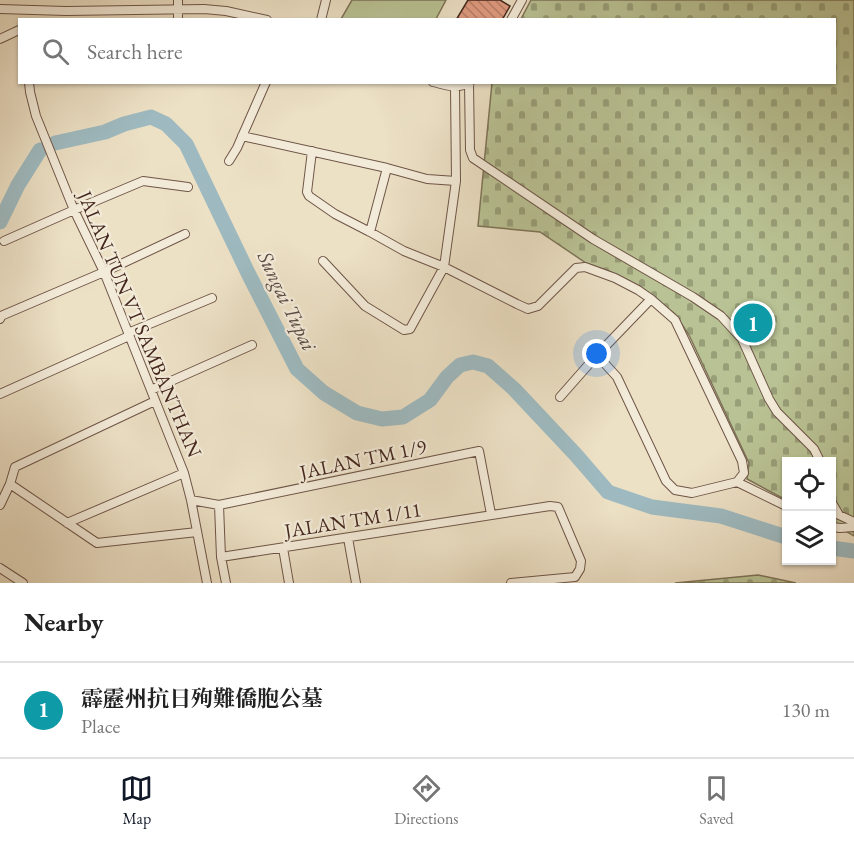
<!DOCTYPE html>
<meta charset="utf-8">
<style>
:root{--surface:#fff;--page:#f2f2f2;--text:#222;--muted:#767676;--line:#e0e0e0;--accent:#111827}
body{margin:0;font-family:"EB Garamond","Noto Serif SC",serif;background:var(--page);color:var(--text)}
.controls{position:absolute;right:18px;bottom:18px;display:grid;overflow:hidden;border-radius:0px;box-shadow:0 2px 4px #0004}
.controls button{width:54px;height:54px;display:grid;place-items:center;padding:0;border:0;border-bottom:2px solid var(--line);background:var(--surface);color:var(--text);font:30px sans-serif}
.you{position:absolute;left:597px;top:354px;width:21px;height:21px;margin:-15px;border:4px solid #fff;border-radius:50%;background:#1a73e8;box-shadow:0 0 0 9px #1a73e833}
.badge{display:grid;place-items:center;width:39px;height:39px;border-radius:50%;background:var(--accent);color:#fff;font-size:20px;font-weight:700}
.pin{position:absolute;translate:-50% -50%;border:3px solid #fff;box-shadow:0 2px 6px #0006}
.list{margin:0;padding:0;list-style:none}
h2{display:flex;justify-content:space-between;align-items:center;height:78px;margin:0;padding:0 24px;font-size:26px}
h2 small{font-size:20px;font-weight:400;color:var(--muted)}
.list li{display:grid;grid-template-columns:39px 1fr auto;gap:18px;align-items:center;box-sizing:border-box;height:96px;padding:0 24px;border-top:2px solid var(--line)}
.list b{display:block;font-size:22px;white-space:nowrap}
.list p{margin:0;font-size:20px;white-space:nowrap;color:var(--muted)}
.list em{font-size:20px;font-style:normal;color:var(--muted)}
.icon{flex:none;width:33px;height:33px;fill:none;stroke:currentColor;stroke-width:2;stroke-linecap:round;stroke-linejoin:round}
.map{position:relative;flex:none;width:854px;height:583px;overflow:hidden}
.search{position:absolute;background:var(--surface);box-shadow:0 2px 4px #0004;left:18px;right:18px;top:18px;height:66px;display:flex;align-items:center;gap:15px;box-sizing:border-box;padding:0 21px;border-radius:0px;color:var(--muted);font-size:22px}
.sheet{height:174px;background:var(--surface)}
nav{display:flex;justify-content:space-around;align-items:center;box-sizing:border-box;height:84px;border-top:2px solid var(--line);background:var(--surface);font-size:16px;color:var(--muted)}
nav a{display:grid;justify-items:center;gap:3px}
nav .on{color:var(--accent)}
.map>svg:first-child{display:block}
</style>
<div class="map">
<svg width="854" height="583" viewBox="0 0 854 583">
<defs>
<pattern id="cemetery-stones" width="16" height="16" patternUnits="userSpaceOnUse" patternTransform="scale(1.5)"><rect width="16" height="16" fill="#b9c294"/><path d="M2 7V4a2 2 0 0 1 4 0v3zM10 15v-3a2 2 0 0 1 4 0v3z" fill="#989e78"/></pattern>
<pattern id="building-back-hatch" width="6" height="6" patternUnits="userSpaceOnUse" patternTransform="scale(1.5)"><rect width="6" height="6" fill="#df9a7f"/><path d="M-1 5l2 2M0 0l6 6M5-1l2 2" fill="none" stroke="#b67e67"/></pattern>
</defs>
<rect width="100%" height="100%" fill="#ece0c5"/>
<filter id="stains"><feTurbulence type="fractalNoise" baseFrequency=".00333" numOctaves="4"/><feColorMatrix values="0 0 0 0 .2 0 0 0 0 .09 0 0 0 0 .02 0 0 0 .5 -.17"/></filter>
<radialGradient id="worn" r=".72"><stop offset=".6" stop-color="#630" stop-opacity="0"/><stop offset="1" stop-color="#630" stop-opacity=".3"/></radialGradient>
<path fill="url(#cemetery-stones)" stroke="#7e7458" stroke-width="1.5" d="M531,0h323v536l-22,-13v-62h-46v39l-39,-21 2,-16 -60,-128 -14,-21 -34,-27 -32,-16 -23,-8 -46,-31 -62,-6 14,-143 342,-1v-62l-313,-1z
M758,575l38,8h-121z"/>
<path fill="#b9c294" stroke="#7e7458" stroke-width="1.5" d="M352,0h94l-10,19h-95z"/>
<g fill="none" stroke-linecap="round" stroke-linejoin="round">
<path stroke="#9ebac0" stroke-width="15" d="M55,143l50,-11 19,-8 27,-7 15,7 20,20 62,129 49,96 27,24 33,20 25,6 21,-2 27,-17 17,-23 13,-12 13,-3 15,4 26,23 62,66 32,37 44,15 69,9 65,21
M0,222l18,-37 22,-35
M832,548l22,3"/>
</g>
<path fill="url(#building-back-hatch)" stroke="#44271d" stroke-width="1.5" d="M468,0h32l10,6 -8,14h-46z"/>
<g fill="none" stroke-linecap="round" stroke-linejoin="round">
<g stroke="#6e5547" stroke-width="10">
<path id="minor" d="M0,9l66,2 138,-2 22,2 41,9
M178,20v-20
M321,20l5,-20
M511,20l11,-20
M0,39l19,-9
M29,82l1,10 6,24 38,94 30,62 80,201 7,27 16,83
M433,82c13,3 24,8 37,0
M469,83l1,67 3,8 120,81 100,58 28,19 21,23 27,60 8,13 37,37 6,12
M242,136l145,32 40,11 29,2
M312,151l-5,41 2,4 26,18 35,18 34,19 40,16 73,37 11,5 10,-3 38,-38 9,-1 30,11 23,12 13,9 24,21 67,141 2,12 -7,9 -45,11 -17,-3 -9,-9 -49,-104 -20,-22
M229,161l8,-13 29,-66
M370,232l17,-64
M4,241l70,-31 69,-29 45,6
M323,261l42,45 39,24 6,-1 34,-62 12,-86 -1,-94
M0,319l1,-3 103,-44 81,-38
M128,333l84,-35
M151,390l101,-45
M0,394l129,-58
M560,397l37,-42 54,-56
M737,482l49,24
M10,484l87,59 100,-11
M191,500l28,5 260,-54 12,63
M832,503l7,12 15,7
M0,505l10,-21 5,-17 140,-66
M219,505l2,52 5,26
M67,523l117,-50
M832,527l8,1 14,-1
M348,538l8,45
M283,548l6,35
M221,557l329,-51 8,1 23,54 -1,8 -5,8 -64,6
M0,568l23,15"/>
</g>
<use href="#minor" stroke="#f3ebd9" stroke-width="8"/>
</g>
<g text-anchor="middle" stroke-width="4.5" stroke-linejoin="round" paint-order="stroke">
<g font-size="20" fill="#44271d" stroke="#f3ebd9">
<text transform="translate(140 324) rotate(67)" y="7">JALAN TUN VT SAMBANTHAN</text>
<text transform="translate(363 459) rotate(-12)" y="7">JALAN TM 1/9</text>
<text transform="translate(353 520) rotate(-9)" y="7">JALAN TM 1/11</text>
</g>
<g font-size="21" font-style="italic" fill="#5a4c46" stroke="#f3ebd9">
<text transform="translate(287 301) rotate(64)" y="7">Sungai Tupai</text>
</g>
</g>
<rect width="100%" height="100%" filter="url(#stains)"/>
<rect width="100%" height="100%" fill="url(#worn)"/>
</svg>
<div class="controls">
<button><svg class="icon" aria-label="locate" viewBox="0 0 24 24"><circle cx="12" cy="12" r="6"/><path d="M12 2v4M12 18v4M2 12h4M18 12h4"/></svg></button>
<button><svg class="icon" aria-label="layers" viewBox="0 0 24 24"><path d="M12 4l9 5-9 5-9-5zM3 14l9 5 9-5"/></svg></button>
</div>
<div class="you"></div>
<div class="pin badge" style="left:753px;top:323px;background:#0f9aa8">1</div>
<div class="search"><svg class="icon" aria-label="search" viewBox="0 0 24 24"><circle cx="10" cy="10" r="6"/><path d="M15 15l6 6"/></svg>Search here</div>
</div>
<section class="sheet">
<h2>Nearby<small></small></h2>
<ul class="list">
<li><span class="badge" style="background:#0f9aa8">1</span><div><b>霹靂州抗日殉難僑胞公墓</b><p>Place</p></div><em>130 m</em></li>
</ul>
</section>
<nav>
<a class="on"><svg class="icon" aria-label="map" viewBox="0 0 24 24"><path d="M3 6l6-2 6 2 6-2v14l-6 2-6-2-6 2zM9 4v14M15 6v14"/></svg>Map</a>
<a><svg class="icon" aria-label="directions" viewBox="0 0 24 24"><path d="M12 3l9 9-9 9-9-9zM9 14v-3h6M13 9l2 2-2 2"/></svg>Directions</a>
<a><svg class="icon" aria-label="saved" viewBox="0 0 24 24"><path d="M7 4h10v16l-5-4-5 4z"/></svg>Saved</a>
</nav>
